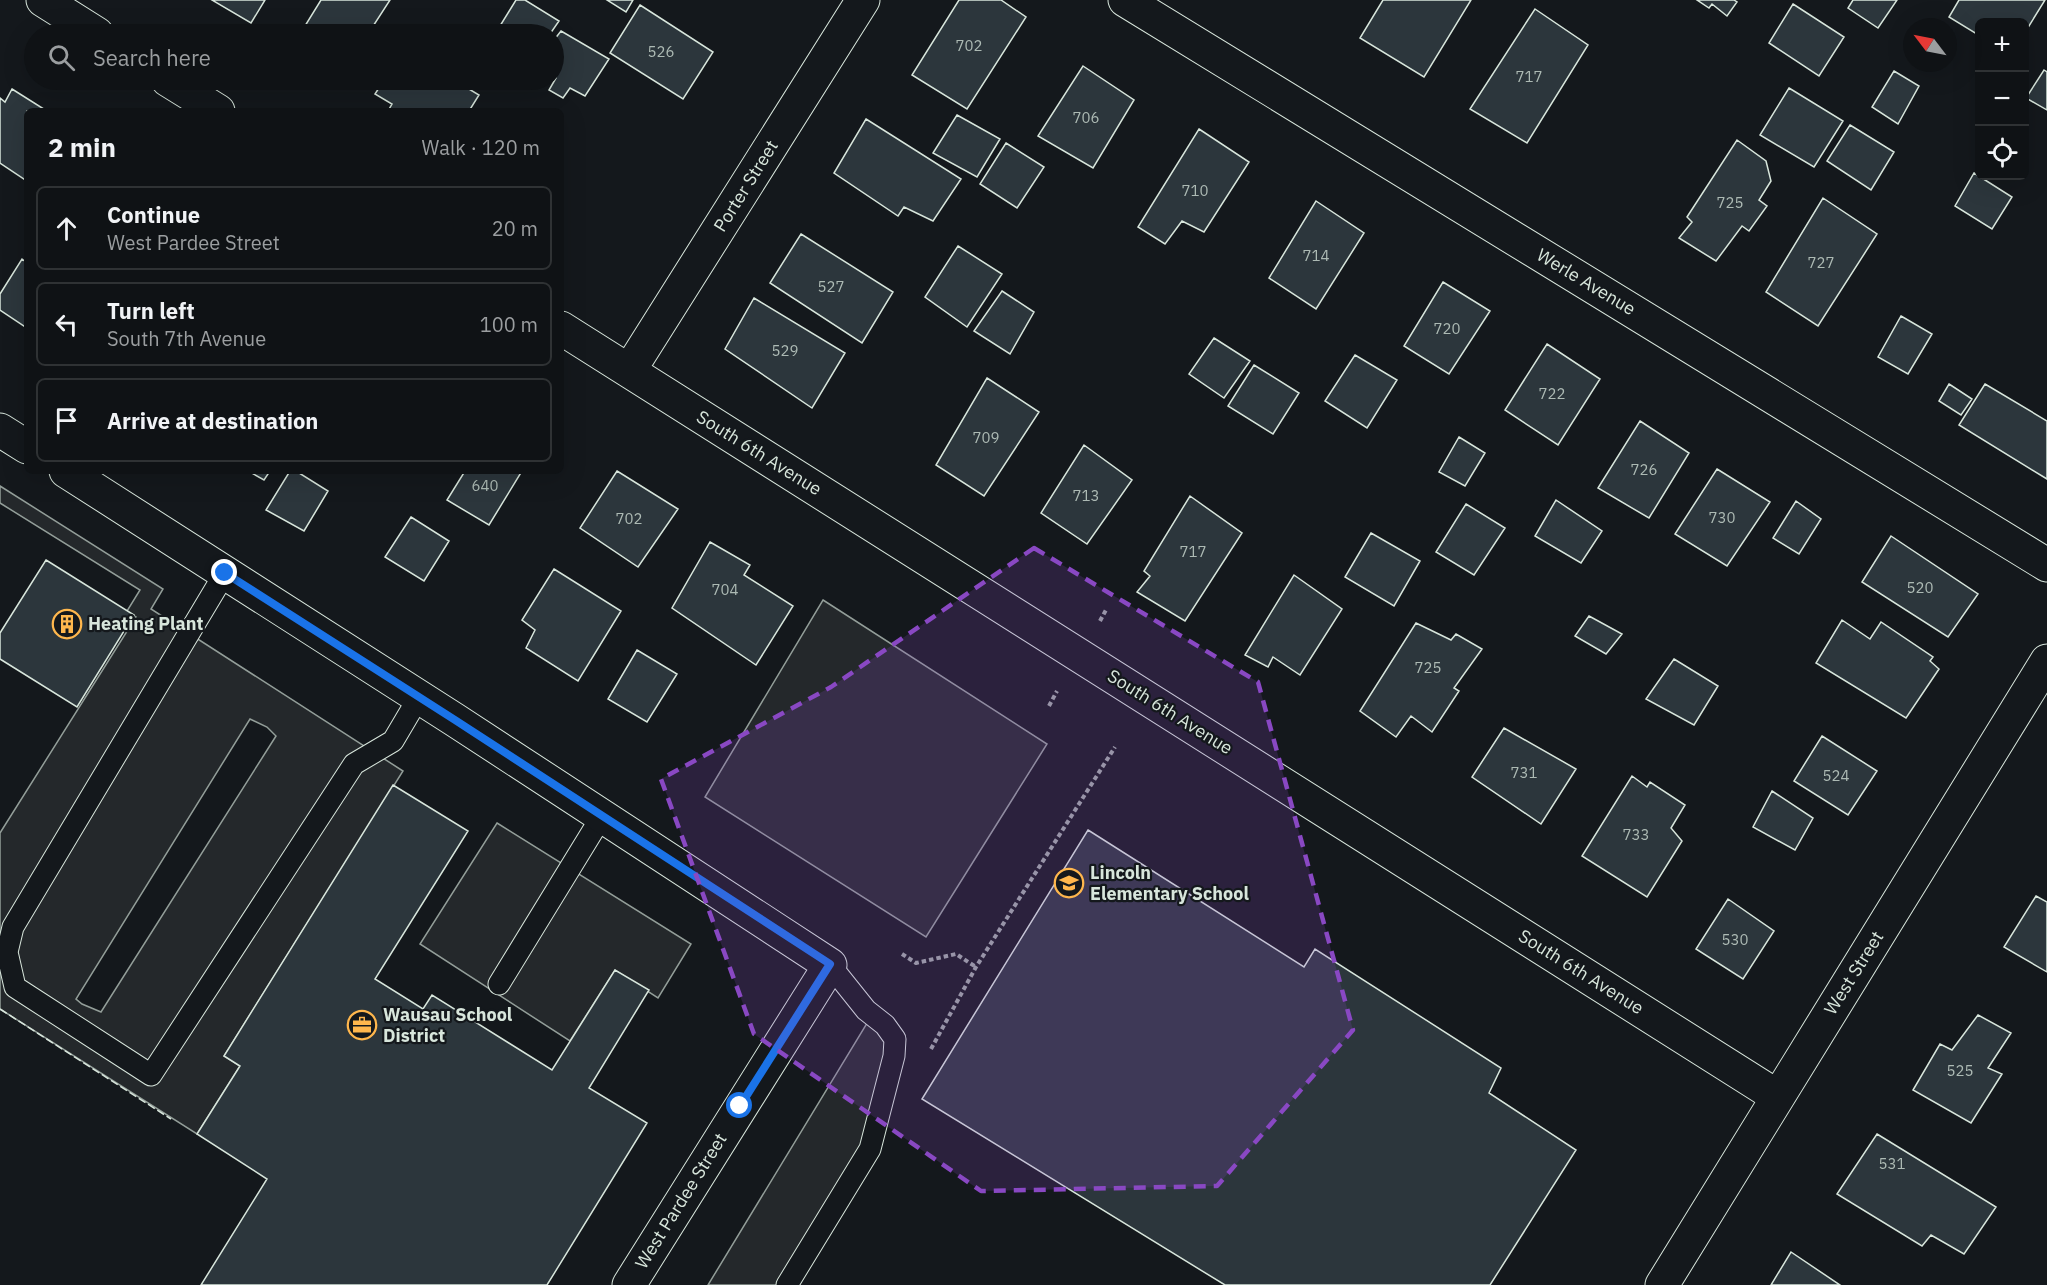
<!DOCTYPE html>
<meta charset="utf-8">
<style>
:root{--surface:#0f1215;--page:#1d2022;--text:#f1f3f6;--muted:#9b9ea0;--line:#2f3234}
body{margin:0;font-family:"IBM Plex Sans",sans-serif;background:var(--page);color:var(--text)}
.controls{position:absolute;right:18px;top:18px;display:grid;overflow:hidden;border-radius:9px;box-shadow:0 6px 24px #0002}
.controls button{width:54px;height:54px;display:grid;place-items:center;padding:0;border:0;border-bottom:2px solid var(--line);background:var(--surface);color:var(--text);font:30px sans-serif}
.compass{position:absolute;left:1903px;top:18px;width:54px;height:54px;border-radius:50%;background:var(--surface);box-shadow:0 6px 24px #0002;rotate:302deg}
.stop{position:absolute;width:18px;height:18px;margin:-14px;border:4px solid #1a73e8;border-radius:50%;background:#fff}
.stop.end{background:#1a73e8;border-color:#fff;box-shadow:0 2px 6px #0008}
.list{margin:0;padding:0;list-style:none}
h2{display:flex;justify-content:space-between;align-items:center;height:78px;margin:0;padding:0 24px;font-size:26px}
h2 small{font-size:20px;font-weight:400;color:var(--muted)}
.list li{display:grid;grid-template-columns:39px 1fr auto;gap:18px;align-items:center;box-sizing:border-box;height:84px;margin:0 12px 12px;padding:0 12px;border:2px solid var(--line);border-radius:9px}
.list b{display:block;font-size:22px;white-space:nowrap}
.list p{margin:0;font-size:20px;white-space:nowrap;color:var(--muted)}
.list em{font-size:20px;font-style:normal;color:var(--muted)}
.icon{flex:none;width:33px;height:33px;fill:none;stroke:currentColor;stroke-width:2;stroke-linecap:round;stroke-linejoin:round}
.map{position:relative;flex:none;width:2047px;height:1285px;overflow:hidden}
.search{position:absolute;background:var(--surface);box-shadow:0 6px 24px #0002;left:24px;top:24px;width:540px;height:66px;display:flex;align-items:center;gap:15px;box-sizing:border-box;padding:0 21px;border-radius:33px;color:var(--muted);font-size:22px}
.panel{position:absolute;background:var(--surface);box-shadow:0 6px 24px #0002;left:24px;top:108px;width:540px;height:366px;border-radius:9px}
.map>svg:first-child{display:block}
</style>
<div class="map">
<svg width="2047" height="1285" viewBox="0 0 2047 1285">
<rect width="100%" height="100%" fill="#14181c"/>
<path fill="#24282b" stroke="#939e99" stroke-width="1.5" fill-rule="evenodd" d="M0,486l163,103 -12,20 252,162 -179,285 16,10 -43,68 -197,-125v-176l136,-216 -9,-6 13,-21 -140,-87zM250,719l17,8 9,9 -175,276 -19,-8 -6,-5z
M823,600l224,144 -121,193 -221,-140z
M497,823l194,121 -33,54 -43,-28 -45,71 -150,-97z
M872,1015l23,24 -19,85 -89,161h-79z"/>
<path fill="#2c363c" stroke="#d8e6dc" stroke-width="1.5" d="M212,0h53l-14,23z
M321,0h69l-22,34h-68z
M516,0h9l34,21 -9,13h-55z
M607,0h26l-7,12z
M959,0h42l25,17 -59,92 -55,-34z
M1383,0h88l-47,77 -64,-39z
M1697,0h37l3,2 -10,14 -15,-12 -3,4z
M1853,0h44l-19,28 -30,-20z
M1959,0h86l-21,34v-12h-44v14l-31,-19z
M1793,4l51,33 -25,39 -50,-33z
M640,5l73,47 -30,47 -73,-46z
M1535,9l53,36 -61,98 -57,-34z
M561,31l48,28 -24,37 -15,-8 -7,10 -14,-8 7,-12 -2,-1v-37z
M1083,66l51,34 -41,68 -55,-32z
M2044,70l3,2v38l-21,-12z
M1894,71l25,15 -21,38 -26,-17z
M384,80h70l25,15 -10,16h-81l4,-7 -17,-10z
M1789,88l54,33 -29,46 -54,-32z
M12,89l35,22h-20v70l-27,-18v-65l5,4z
M957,115l43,24 -23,38 -44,-24z
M866,119l95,60 -28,42 -29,-14 -6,9 -64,-43z
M1850,125l44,27 -23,38 -44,-29z
M1199,129l50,33 -45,70 -22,-11 -17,23 -27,-17z
M1737,140l29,21 5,20 -12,19 8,6 -18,25 -7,-5 -26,35 -37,-23 13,-16 -5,-5z
M1006,143l38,24 -27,41 -37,-24z
M1974,173l38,24 -20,32 -37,-23z
M1823,198l54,36 -59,92 -52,-34z
M1316,201l48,32 -48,76 -47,-31z
M801,234l92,58 -31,51 -92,-60z
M958,246l44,28 -35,53 -42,-30z
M22,259l5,4v65l-27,-18v-16z
M1443,282l47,29 -41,63 -45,-28z
M1002,291l32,21 -24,42 -36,-23z
M754,298l91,55 -33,55 -87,-59z
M1901,316l31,18 -24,40 -30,-17z
M1214,338l36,23 -26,37 -35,-24z
M1547,344l53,35 -42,66 -53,-35z
M1355,355l42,25 -30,48 -42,-27z
M1254,365l45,28 -26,41 -45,-28z
M987,378l52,34 -55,84 -48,-31z
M1949,384l23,15 -11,16 -22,-14z
M1985,384l62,37v58l-88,-54z
M1640,421l49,32 -40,65 -51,-30z
M1459,437l26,16 -20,33 -26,-14z
M1084,445l48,35 -45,64 -46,-31z
M1717,469l53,33 -43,64 -52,-32z
M248,471h22l-6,9z
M290,471h6l32,20 -24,40 -38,-21z
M465,471h57l-33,54 -42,-25z
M617,471l61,38 -40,58 -58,-39z
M1190,496l52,37 -57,88 -48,-29 13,-16 -6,-5z
M1556,500l46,31 -21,32 -46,-27z
M1796,501l25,18 -22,35 -26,-16z
M1466,504l39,24 -31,47 -38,-23z
M411,517l38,24 -25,40 -39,-24z
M1371,533l49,28 -26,45 -49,-29z
M1891,536l87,58 -30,43 -86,-55z
M710,542l40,23 -6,10 49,31 -37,59 -84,-57z
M46,560l88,55 -57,92 -77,-48v-26z
M554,569l67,42 -43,70 -52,-33 9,-18 -13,-10z
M1294,575l48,34 -42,66 -27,-18 -5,10 -23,-12z
M1589,616l33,18 -16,20 -31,-18z
M1842,620l28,19 11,-17 52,35 -3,4 9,8 -33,49 -90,-55z
M1416,623l35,17 5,-6 26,15 -28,39 5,3 -27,41 -21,-16 -15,21 -36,-26z
M637,650l40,24 -30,48 -39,-23z
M1674,659l44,27 -24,39 -48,-26z
M1504,728l72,41 -35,55 -69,-47z
M1822,736l55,35 -29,44 -54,-34z
M1632,776l15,11 3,-5 35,23 -14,23 11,13 -35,56 -65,-41z
M393,785l75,46 -93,148 48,30 9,-14 120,75 63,-100 34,20 -60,98 58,35 -100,162h-346l66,-106 -70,-45 43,-68 -16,-10z
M1772,791l41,27 -18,32 -42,-23z
M1088,830l216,137 11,-18 186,119 -12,25 87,57 -86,135h-265l-303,-186z
M2036,896l11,6v70l-43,-25z
M1728,899l46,32 -31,48 -47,-30z
M1978,1015l33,18 -23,35 14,6 -31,49 -58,-33 27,-46 12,6z
M1877,1134l119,73 -32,47 -33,-19 -9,11 -85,-52z
M1791,1252l49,33h-69z"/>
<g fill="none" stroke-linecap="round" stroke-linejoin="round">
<g stroke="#d8e6dc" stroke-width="23">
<path id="lane" d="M225,573l-212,354 -6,25 8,35 136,88 203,-311 39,-23 26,-44
M499,984l103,-168
M787,1285l83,-136 24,-93 1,-17 -10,-14 -19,-15 -36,-45"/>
</g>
<g stroke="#d8e6dc" stroke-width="35">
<path id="street" d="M43,0l54,34
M1125,0l922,565
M168,80l50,31
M561,328l1217,769
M629,371l234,-371
M0,430l27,17
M66,471l389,249 375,245 -201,320
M1662,1285l385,-624"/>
</g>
<path stroke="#9da8a2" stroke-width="4" stroke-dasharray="4.5 3" stroke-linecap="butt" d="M1100,621l7,-13
M1049,706l8,-15
M902,954l14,9 40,-9 20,13
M931,1049l45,-82 139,-220"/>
<use href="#lane" stroke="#14181c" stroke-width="21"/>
<use href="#street" stroke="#14181c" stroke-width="33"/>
<path stroke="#d8e6dc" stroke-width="1.5" stroke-dasharray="8 3" stroke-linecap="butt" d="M0,1009l171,110"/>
</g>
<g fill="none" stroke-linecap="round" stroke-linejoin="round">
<path stroke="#1a73e8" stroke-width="8" d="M225,573l230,147 375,244 -90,142"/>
</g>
<path fill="#8948c3" fill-opacity="0.2" stroke="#8948c3" stroke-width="4.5" stroke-dasharray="12 8" stroke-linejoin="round" d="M1034,548l224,134 95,348 -136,156 -236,5 -227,-157 -93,-255 170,-92z"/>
<defs>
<g id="building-ring" transform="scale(1.5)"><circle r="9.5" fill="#14181c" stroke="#ffb74d" stroke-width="1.5"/><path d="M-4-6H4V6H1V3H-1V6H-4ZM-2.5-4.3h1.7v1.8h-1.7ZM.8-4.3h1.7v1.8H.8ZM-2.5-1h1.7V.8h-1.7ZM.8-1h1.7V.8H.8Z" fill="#ffb74d"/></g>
<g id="school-ring" transform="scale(1.5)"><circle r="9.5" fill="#14181c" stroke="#ffb74d" stroke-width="1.5"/><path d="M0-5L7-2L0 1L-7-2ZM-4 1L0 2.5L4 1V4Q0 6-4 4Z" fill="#ffb74d"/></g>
<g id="office-ring" transform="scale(1.5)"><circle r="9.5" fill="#14181c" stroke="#ffb74d" stroke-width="1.5"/><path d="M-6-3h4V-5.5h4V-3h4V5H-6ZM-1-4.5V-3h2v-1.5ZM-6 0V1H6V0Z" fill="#ffb74d"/></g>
</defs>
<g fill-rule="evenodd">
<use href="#building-ring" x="67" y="624"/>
<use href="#school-ring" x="1069" y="883"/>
<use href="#office-ring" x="362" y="1025"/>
</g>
<g text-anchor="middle" stroke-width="4.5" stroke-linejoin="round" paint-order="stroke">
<g font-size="15" fill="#adbab4">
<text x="969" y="51">702</text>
<text x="661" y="57">526</text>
<text x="1529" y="82">717</text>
<text x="1086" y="123">706</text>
<text x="1195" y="196">710</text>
<text x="1730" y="208">725</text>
<text x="1316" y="261">714</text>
<text x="1821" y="268">727</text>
<text x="831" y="292">527</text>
<text x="1447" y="334">720</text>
<text x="785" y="356">529</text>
<text x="1552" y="399">722</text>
<text x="986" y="443">709</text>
<text x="1644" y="475">726</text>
<text x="485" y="491">640</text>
<text x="1086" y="501">713</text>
<text x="1722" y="523">730</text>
<text x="629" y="524">702</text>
<text x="1193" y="557">717</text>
<text x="1920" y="593">520</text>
<text x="725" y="595">704</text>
<text x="1428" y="673">725</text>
<text x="1524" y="778">731</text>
<text x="1836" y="781">524</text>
<text x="1636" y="840">733</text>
<text x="1735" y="945">530</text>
<text x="1960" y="1076">525</text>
<text x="1892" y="1169">531</text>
</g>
<g font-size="18" fill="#d8e6dc" stroke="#14181c">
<text transform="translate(746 186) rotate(-58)" y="6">Porter Street</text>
<text transform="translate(1586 282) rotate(31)" y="6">Werle Avenue</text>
<text transform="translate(759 453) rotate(32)" y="6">South 6th Avenue</text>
<text transform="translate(1170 712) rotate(32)" y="6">South 6th Avenue</text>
<text transform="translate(1581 972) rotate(32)" y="6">South 6th Avenue</text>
<text transform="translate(1854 973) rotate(-58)" y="6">West Street</text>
<text transform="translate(681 1201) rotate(-58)" y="6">West Pardee Street</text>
</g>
<g font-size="18" font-weight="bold" fill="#d8e6dc" stroke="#14181c" text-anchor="start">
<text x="88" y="630">Heating Plant</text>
<text x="1090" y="879">Lincoln<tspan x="1090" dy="21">Elementary School</tspan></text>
<text x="383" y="1021">Wausau School<tspan x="383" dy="21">District</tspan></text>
</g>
</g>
</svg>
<div class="controls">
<button>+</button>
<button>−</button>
<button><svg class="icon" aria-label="locate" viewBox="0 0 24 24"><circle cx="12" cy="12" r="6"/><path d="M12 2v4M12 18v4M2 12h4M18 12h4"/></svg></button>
</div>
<svg class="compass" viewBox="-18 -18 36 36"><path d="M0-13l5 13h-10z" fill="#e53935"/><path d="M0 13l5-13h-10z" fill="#9b9ea0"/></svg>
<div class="stop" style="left:740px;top:1106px"></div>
<div class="stop end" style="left:225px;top:573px"></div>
<div class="search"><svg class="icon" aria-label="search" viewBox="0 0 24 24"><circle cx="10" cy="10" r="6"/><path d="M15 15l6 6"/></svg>Search here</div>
<section class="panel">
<h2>2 min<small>Walk · 120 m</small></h2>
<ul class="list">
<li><svg class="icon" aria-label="ahead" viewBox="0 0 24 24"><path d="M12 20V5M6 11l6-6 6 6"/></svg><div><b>Continue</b><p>West Pardee Street</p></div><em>20 m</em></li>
<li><svg class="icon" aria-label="left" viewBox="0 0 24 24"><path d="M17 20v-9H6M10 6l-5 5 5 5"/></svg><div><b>Turn left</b><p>South 7th Avenue</p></div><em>100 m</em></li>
<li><svg class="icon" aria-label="arrive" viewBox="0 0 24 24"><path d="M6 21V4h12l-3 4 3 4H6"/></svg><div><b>Arrive at destination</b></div></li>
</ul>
</section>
</div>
